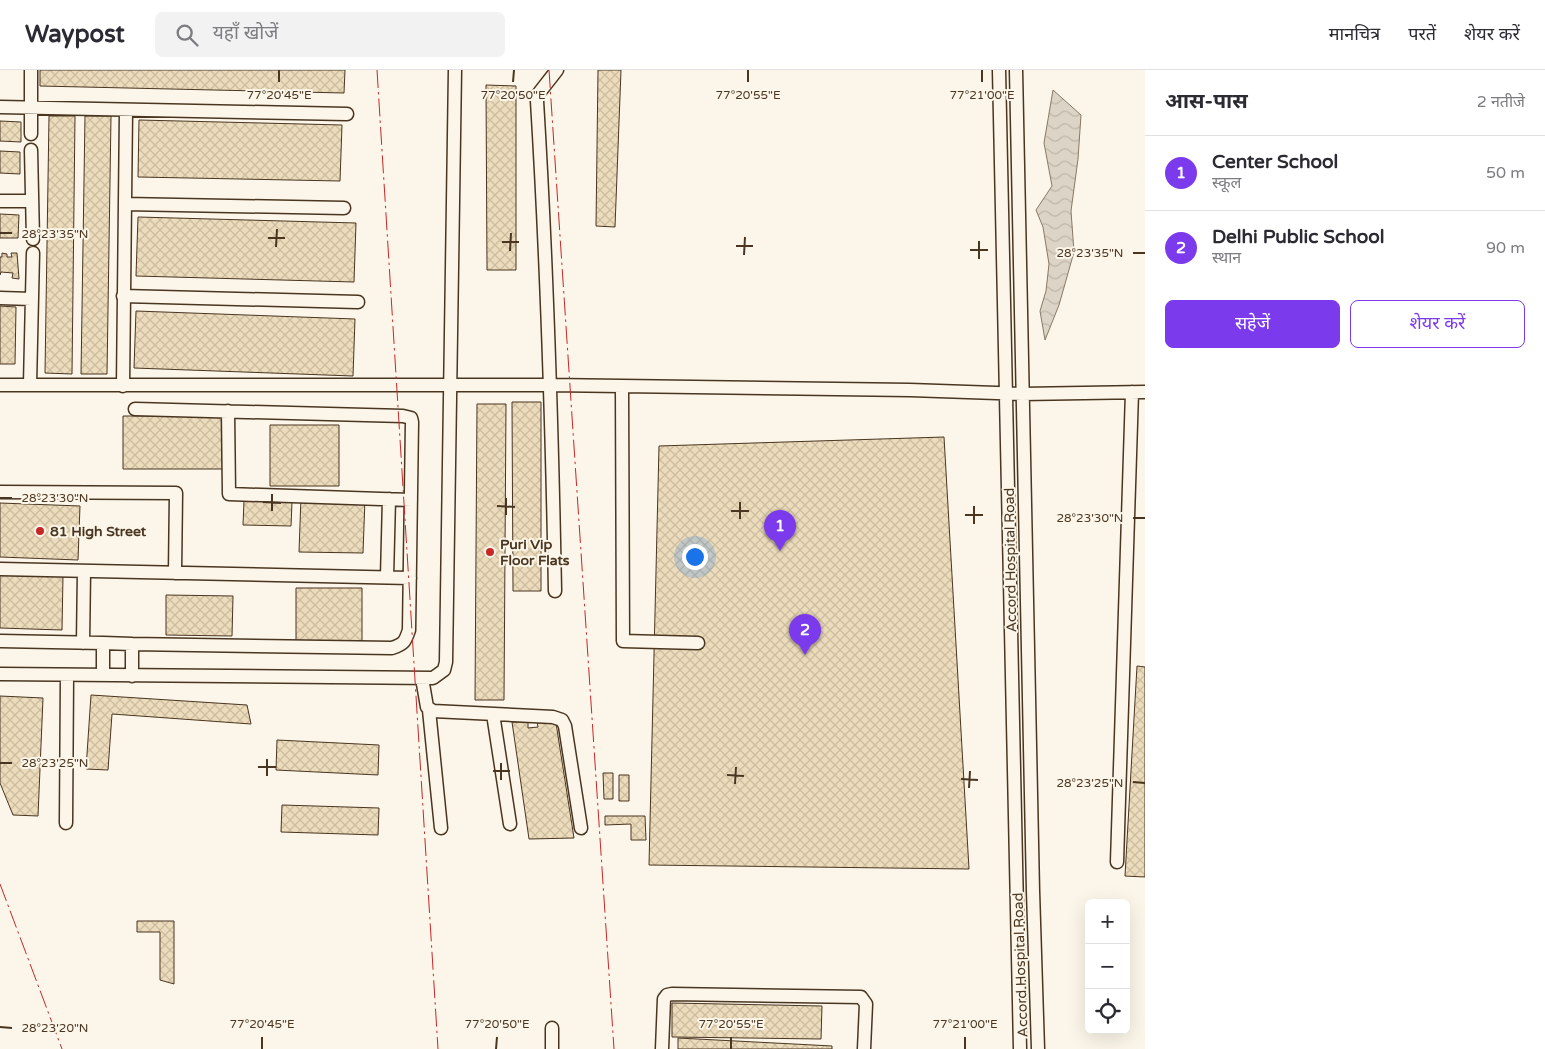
<!DOCTYPE html>
<html lang="hi">
<meta charset="utf-8">
<style>
:root{--surface:#fff;--page:#f2f2f3;--text:#2b2b33;--muted:#7c7c81;--line:#e1e1e2;--accent:#7c3aed}
body{margin:0;font-family:"Varela Round","Noto Sans Devanagari",sans-serif;background:var(--page);color:var(--text)}
.controls{position:absolute;right:15px;bottom:15px;display:grid;overflow:hidden;border-radius:8px;box-shadow:0 5px 20px #0002}
.controls button{width:45px;height:45px;display:grid;place-items:center;padding:0;border:0;border-bottom:1px solid var(--line);background:var(--surface);color:var(--text);font:25px sans-serif}
.you{position:absolute;left:694px;top:486px;width:18px;height:18px;margin:-12px;border:4px solid #fff;border-radius:50%;background:#1a73e8;box-shadow:0 0 0 8px #1a73e833}
.badge{display:grid;place-items:center;width:32px;height:32px;border-radius:50%;background:var(--accent);color:#fff;font-size:16px;font-weight:700}
.pin{position:absolute;translate:-50% -41px;filter:drop-shadow(0 1px 2px #0008)}
.pin::after{content:'';position:absolute;top:26px;width:18px;height:15px;background:inherit;clip-path:polygon(0 0,100% 0,50% 100%)}
.list{margin:0;padding:0;list-style:none}
h2{display:flex;justify-content:space-between;align-items:center;height:65px;margin:0;padding:0 20px;font-size:21px}
h2 small{font-size:16px;font-weight:400;color:var(--muted)}
.list li{display:grid;grid-template-columns:32px 1fr auto;gap:15px;align-items:center;box-sizing:border-box;height:75px;padding:0 20px;border-top:1px solid var(--line)}
.list b{display:block;font-size:19px;white-space:nowrap}
.list p{margin:0;font-size:16px;white-space:nowrap;color:var(--muted)}
.list em{font-size:16px;font-style:normal;color:var(--muted)}
.actions{display:flex;gap:10px;padding:15px 20px}
.actions a{flex:1;padding:11px 0;border:1px solid var(--accent);border-radius:8px;text-align:center;font-size:18px;color:var(--accent)}
.actions .main{background:var(--accent);color:#fff}
.icon{flex:none;width:28px;height:28px;fill:none;stroke:currentColor;stroke-width:2;stroke-linecap:round;stroke-linejoin:round}
.map{position:relative;flex:none;width:1145px;height:979px;overflow:hidden}
header{display:flex;align-items:center;gap:30px;box-sizing:border-box;height:70px;padding:0 25px;background:var(--surface);border-bottom:1px solid var(--line)}
header strong{font-size:24px}
nav{display:flex;gap:28px;margin-inline-start:auto;font-size:18px}
.search{width:350px;height:45px;background:var(--page);display:flex;align-items:center;gap:12px;box-sizing:border-box;padding:0 18px;border-radius:8px;color:var(--muted);font-size:19px}
main{display:flex}
aside{flex:1;background:var(--surface)}
.map>svg:first-child{display:block}
</style>
<header>
<strong>Waypost</strong>
<div class="search"><svg class="icon" aria-label="search" viewBox="0 0 24 24"><circle cx="10" cy="10" r="6"/><path d="M15 15l6 6"/></svg>यहाँ खोजें</div>
<nav><a>मानचित्र</a><a>परतें</a><a>शेयर करें</a></nav>
</header>
<main>
<div class="map">
<svg width="1145" height="979" viewBox="0 0 1145 979">
<defs>
<pattern id="water-waves" width="16" height="10" patternUnits="userSpaceOnUse" patternTransform="scale(1.25)"><rect width="16" height="10" fill="#dcd4c6"/><path d="M0 5q4-4 8 0t8 0" fill="none" stroke="#beb7aa"/></pattern>
<pattern id="building-cross-hatch" width="8" height="8" patternUnits="userSpaceOnUse" patternTransform="scale(1.25)"><rect width="8" height="8" fill="#ecdcbc"/><path d="M0 0l8 8M0 8l8-8" fill="none" stroke="#ccbda1"/></pattern>
</defs>
<rect width="100%" height="100%" fill="#fbf6e9"/>
<path fill="url(#water-waves)" stroke="#887966" d="M1053,20l28,25 -3,44 -7,52 3,41 -15,53 -14,35 -5,-29 6,-20 3,-27 -6,-37 -7,-17 16,-24 -8,-43z"/>
<path fill="url(#building-cross-hatch)" stroke="#4a3520" d="M40,0h305l-1,23 -304,-7z
M598,0h23l-6,157 -19,-1z
M486,15l30,1v184h-29z
M49,46h26l-3,258 -27,-1z
M85,46h26l-4,258h-26z
M139,50l203,5 -2,56 -202,-4z
M0,51l21,1v20l-21,-1z
M0,81l20,1v22l-20,-1z
M0,144l19,1 -1,23h-18z
M138,147l218,6 -2,59 -218,-6z
M2,183l5,1v3h5l-1,-4h6l2,26 -7,-1 1,-5 -12,-1 -1,3v-18h2z
M0,236l16,1 -1,57h-15z
M136,241l219,8 -2,57 -219,-8z
M512,332h29v189h-28z
M477,334h29l-2,296h-29z
M123,346h100v53h-100z
M270,355h69v61h-69z
M944,367l25,432 -320,-4 10,-419z
M301,427l64,2 -2,54 -64,-1z
M244,431l48,1 -1,24 -48,-1z
M0,433l80,3 -2,54 -78,-3z
M0,503l63,2 -1,55 -62,-2z
M296,518h66v53h-66z
M166,525l67,1 -1,40 -66,-1z
M1137,596l8,1v210l-20,-1z
M91,625l156,10 4,19 -139,-10 -4,56 -22,-1z
M0,626l43,2 -5,118 -25,-1 -13,-32z
M512,652h16v6l10,-1 -1,-5 19,1 18,115 -45,1z
M277,670l102,5 -1,30 -102,-5z
M603,703h10v26h-9z
M619,705h10v26h-10z
M282,735l97,3 -1,27 -97,-3z
M605,746h40l1,24h-15v-16l-26,1z
M137,851h37v63l-14,-4v-48h-23z
M672,933l150,3 -1,33 -149,-2z
M678,968l154,8v3h-154z"/>
<g fill="none" stroke-linecap="round" stroke-linejoin="round">
<g stroke="#4a3520" stroke-width="15">
<path id="minor" d="M999,0l21,979
M1016,0l17,821 5,158
M0,37l347,7
M31,64v-64
M31,80l2,89
M0,131h32
M125,134l219,4
M123,226l235,6
M0,228l32,1
M0,315h551l359,5 112,4 123,-2
M30,315l3,-132
M123,316l3,-276
M622,317l1,254 75,2
M228,341l1,83 182,6
M0,422l176,1 -1,80
M0,499l410,9
M387,507l2,-78
M555,521c-3,-164 -8,-327 -18,-490l2,-8 18,-23
M0,571l103,2v32
M83,573l1,-72
M103,573l29,1
M0,604l433,4 11,-8 2,-8 9,-592
M132,606v-32l260,4c12,-4 13,-6 17,-18l3,-208 -1,-4 -8,-2 -268,-7
M422,608l5,29 6,4 120,6 9,3 3,6 16,102
M429,640l12,118
M493,644l17,110
M66,753l1,-147
M1117,792l15,-470
M552,958v21
M662,979l2,-50 3,-4 5,-1 189,3 5,7 -2,45"/>
</g>
<use href="#minor" stroke="#fbf6e9" stroke-width="12"/>
<path stroke="#c62828" stroke-width="1" stroke-dasharray="18 4 2.5 4" stroke-linecap="butt" d="M377,0l61,979
M549,0l65,979
M0,814l62,165"/>
</g>
<path fill="none" stroke="#4a3520" stroke-width="2" d="M279,12v-12M513,12l1,-12M748,12v-12M982,12v-12M0,163h12M268,168h17M502,172h17M736,176h17M276,177l1,-18M970,180h18M510,181l1,-18M1133,183h12M744,185l1,-18M979,189v-18M0,428h12M263,432l18,1M497,436l18,1M272,441v-17M731,441h18M506,445v-17M965,445h18M1133,448h12M740,449v-17M974,454v-18M0,693h12M258,697h18M493,701h17M727,705l17,1M267,706v-17M961,709l17,1M501,710v-17M1133,712l12,1M735,714l1,-17M969,718l1,-17M0,957l12,1M262,979v-12M496,979l1,-12M731,979v-12M965,979v-12"/>
<g fill="#c62828" stroke="#fbf6e9" stroke-width="2">
<circle cx="40" cy="461" r="5"/>
<circle cx="490" cy="482" r="5"/>
</g>
<g text-anchor="middle" stroke-width="4" stroke-linejoin="round" paint-order="stroke">
<g font-size="14" font-weight="bold" fill="#4a3520" stroke="#fbf6e9" text-anchor="start">
<text x="50" y="466">81 High Street</text>
<text x="500" y="479">Puri Vip<tspan x="500" dy="16">Floor Flats</tspan></text>
</g>
<g font-size="14" fill="#4a3520" stroke="#fbf6e9">
<text transform="translate(1010 490) rotate(-91)" y="5">Accord Hospital Road</text>
<text transform="translate(1020 895) rotate(-92)" y="5">Accord Hospital Road</text>
</g>
</g>
<g font-size="12" text-anchor="middle" fill="#4a3520" stroke="#fbf6e9" stroke-width="4" stroke-linejoin="round" paint-order="stroke">
<text x="279" y="29">77°20'45"E</text>
<text x="513" y="29">77°20'50"E</text>
<text x="748" y="29">77°20'55"E</text>
<text x="982" y="29">77°21'00"E</text>
<text x="55" y="168">28°23'35"N</text>
<text x="1090" y="187">28°23'35"N</text>
<text x="55" y="432">28°23'30"N</text>
<text x="1090" y="452">28°23'30"N</text>
<text x="55" y="697">28°23'25"N</text>
<text x="1090" y="717">28°23'25"N</text>
<text x="262" y="958">77°20'45"E</text>
<text x="497" y="958">77°20'50"E</text>
<text x="731" y="958">77°20'55"E</text>
<text x="965" y="958">77°21'00"E</text>
<text x="55" y="962">28°23'20"N</text>
</g>
</svg>
<div class="controls">
<button>+</button>
<button>−</button>
<button><svg class="icon" aria-label="locate" viewBox="0 0 24 24"><circle cx="12" cy="12" r="6"/><path d="M12 2v4M12 18v4M2 12h4M18 12h4"/></svg></button>
</div>
<div class="you"></div>
<div class="pin badge" style="left:780px;top:481px">1</div>
<div class="pin badge" style="left:805px;top:585px">2</div>
</div>
<aside>
<h2>आस-पास<small>2 नतीजे</small></h2>
<ul class="list">
<li><span class="badge">1</span><div><b>Center School</b><p>स्कूल</p></div><em>50 m</em></li>
<li><span class="badge">2</span><div><b>Delhi Public School</b><p>स्थान</p></div><em>90 m</em></li>
</ul>
<div class="actions"><a class="main">सहेजें</a><a>शेयर करें</a></div>
</aside>
</main>
